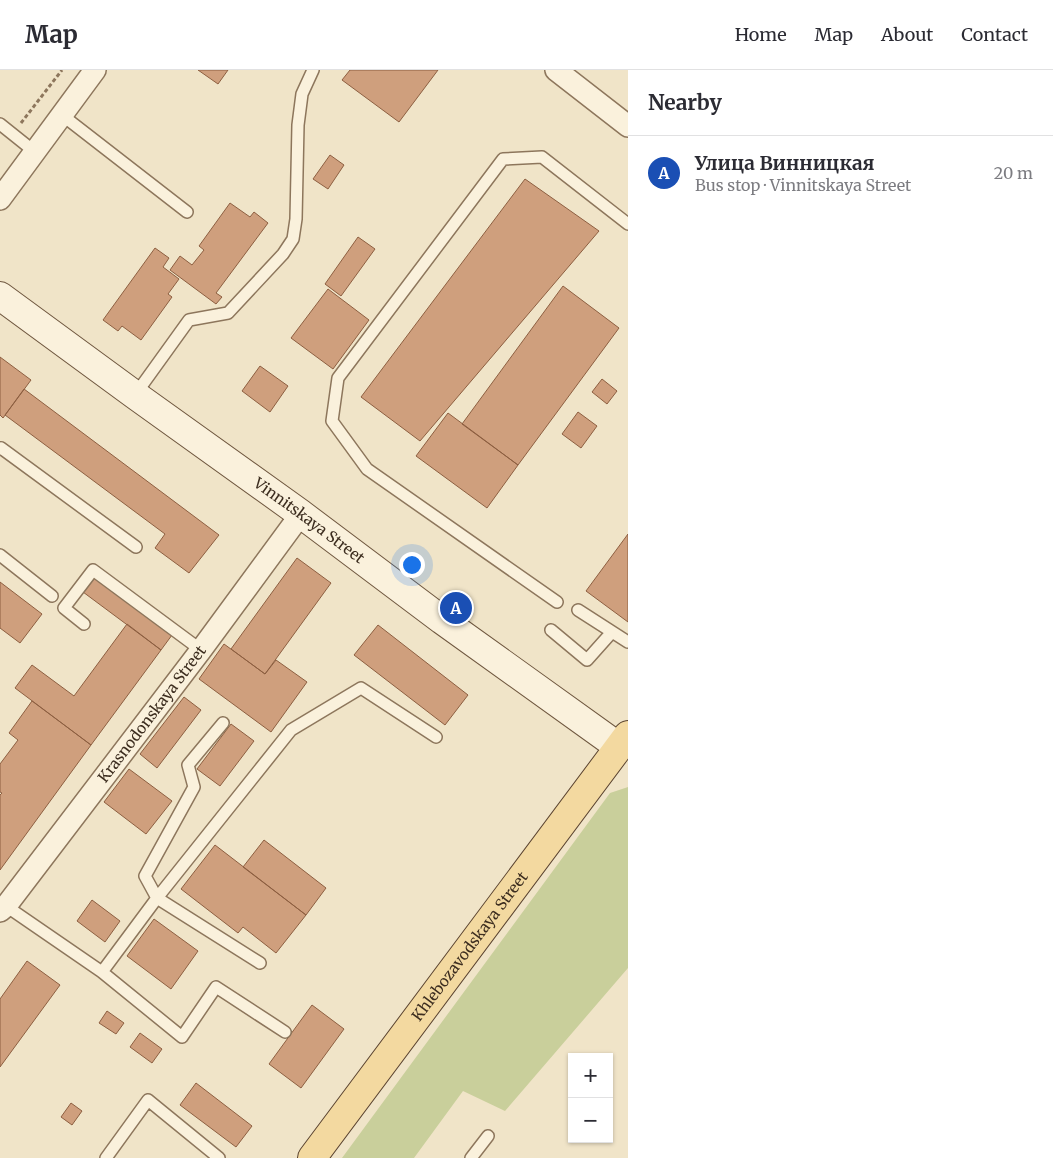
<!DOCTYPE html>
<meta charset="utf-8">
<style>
:root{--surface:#fff;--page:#f7f7f7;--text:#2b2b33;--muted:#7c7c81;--line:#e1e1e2;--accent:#b45309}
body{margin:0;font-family:Merriweather,serif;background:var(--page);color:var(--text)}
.controls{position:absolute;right:15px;bottom:15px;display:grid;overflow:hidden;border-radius:0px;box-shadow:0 1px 4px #0004}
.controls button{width:45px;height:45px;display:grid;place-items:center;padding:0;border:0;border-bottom:1px solid var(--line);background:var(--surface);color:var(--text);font:25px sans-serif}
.you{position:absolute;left:411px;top:494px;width:18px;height:18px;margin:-12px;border:4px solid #fff;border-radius:50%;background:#1a73e8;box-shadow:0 0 0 8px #1a73e833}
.badge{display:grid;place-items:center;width:32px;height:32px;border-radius:50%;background:var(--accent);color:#fff;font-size:16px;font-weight:700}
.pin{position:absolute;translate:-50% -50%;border:2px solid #fff;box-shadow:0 1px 5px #0006}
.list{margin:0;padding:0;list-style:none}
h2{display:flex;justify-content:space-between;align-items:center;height:65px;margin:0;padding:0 20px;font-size:21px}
h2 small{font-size:16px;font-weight:400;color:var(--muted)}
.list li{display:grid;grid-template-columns:32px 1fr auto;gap:15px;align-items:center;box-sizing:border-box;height:75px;padding:0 20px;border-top:1px solid var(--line)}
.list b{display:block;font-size:19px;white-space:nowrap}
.list p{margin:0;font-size:16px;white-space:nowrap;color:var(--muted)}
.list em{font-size:16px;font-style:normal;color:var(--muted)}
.map{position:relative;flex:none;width:628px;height:1088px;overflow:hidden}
header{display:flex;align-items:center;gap:30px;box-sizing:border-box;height:70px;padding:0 25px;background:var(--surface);border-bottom:1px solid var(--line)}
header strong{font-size:24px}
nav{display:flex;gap:28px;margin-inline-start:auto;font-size:18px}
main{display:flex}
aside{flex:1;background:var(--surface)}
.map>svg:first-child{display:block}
</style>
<header>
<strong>Map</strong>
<nav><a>Home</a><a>Map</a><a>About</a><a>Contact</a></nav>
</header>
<main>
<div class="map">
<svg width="628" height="1088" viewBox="0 0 628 1088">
<rect width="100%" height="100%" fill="#f0e4c8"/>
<path fill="#c9cf9b" d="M628,717v181l-123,143 -42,-20 -49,67h-72l268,-365z"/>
<path fill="#cf9f7d" stroke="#8d5f41" d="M198,0h30l-10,14z
M350,0h88l-39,52 -57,-42z
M330,85l14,10 -16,24 -15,-10z
M525,109l74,52 -179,210 -59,-44z
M230,133l20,14 4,-5 14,11 -52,70 6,4 -6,7 -46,-34 10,-14 12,9 12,-15 -5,-4z
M358,167l17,12 -34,47 -16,-12z
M155,178l14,10 -6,9 16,12 -11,15 4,3 -31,43 -19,-14 -4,5 -15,-11z
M563,216l56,42 -101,137 -56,-41z
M328,219l41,31 -36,49 -42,-31z
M0,287l31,23 -28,38 -3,-3z
M260,296l28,20 -18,26 -28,-21z
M602,309l15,12 -10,13 -15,-12z
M24,319l195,146 -30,38 -34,-25 10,-14 -160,-119z
M578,342l19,14 -16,22 -19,-14z
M448,343l70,52 -31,43 -71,-52z
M628,464v88l-42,-31z
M297,488l34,25 -66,91 -34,-25z
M94,508l78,57 -11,15 -78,-58z
M0,512l42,32 -22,29 -20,-15z
M127,554l34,26 -70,95 -76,-57 17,-23 42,31z
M378,555l90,70 -23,30 -91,-70z
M224,574l41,30 11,-14 31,22 -36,50 -72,-53z
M184,627l17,13 -44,58 -17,-14z
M32,631l59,44 -91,125v-75l2,-2 -2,-1v-28l18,-24 -9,-7z
M231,654l23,17 -34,45 -23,-17z
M129,699l43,32 -26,33 -42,-32z
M264,770l62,48 -20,27 -63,-48z
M215,775l91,70 -30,38 -33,-26 -5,6 -57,-44z
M92,830l28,21 -15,21 -28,-21z
M154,849l44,32 -27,38 -44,-33z
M27,891l33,24 -60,82v-68z
M312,935l32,24 -43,59 -32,-24z
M107,941l17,12 -8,11 -17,-11z
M140,963l22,16 -10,14 -22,-16z
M196,1013l56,43 -16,21 -56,-42z
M71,1033l11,8 -10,14 -11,-8z"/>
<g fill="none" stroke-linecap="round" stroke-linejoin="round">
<g stroke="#8d765c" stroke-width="14">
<path id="lane" d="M62,45l125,97
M0,54l35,28
M135,325l54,-75 39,-7 55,-59 10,-15 3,-20 2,-94 4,-31 11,-24
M0,379l1,-1 135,99
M0,485l52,41
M557,532l-190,-133 -35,-48 6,-43 165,-219 39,-2 86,67
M578,540l50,32
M84,554l-20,-16 29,-38 108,80
M551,560l36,30 25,-28
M223,653l-35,42 6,22 -49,89 12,22 103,65
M6,836l96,66 80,65 34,-50 69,45
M102,902l55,-74 134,-168 70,-42 75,49
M106,1088l42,-58 71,58
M471,1088l17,-22"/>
</g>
<g stroke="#8d765c" stroke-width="24">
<g id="street">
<path d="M556,0l72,56"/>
<path d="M0,129l95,-129"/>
<path id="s1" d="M0,841l6,-5 195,-256 100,-136"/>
</g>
</g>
<g stroke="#6f573f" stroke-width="30">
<g id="secondary">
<path id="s2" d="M0,226l135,99 166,119 141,106 177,127"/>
</g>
</g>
<g stroke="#5b4430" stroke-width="30">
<g id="primary">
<path id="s3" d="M312,1088l316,-423"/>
</g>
</g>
<path stroke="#8d765c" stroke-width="3" stroke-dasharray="4 2.5" stroke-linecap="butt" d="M21,53l41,-53"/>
<use href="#lane" stroke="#faf1dc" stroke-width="11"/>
<use href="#street" stroke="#faf1dc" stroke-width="21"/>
<use href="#secondary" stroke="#faf1dc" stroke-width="28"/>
<use href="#primary" stroke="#f3d9a0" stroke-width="28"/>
</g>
<g text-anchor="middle" stroke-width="4.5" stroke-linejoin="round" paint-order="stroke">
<g font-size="15" fill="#3d2e20" stroke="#f7eed8">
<text dy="5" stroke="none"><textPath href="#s2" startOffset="382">Vinnitskaya Street</textPath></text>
<text dy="5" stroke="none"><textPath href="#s1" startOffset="249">Krasnodonskaya Street</textPath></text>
<text dy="5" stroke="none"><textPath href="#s3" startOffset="264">Khlebozavodskaya Street</textPath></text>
</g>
</g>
</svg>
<div class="controls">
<button>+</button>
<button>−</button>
</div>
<div class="you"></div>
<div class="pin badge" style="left:456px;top:538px;background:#1a4fb4">A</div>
</div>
<aside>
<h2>Nearby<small></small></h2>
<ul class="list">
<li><span class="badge" style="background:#1a4fb4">A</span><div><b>Улица Винницкая</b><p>Bus stop · Vinnitskaya Street</p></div><em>20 m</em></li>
</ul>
</aside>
</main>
